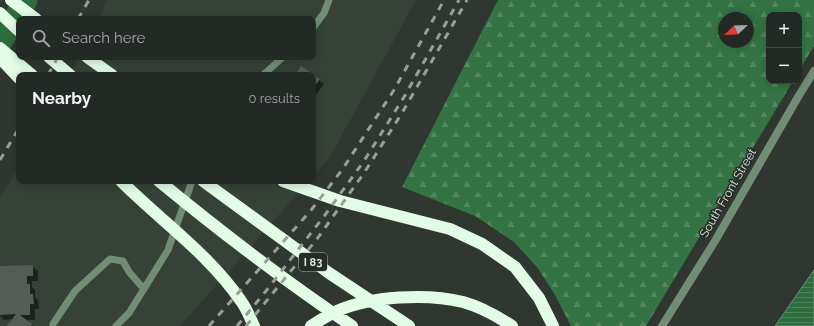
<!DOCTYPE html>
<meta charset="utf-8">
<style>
:root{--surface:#232924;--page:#2f3531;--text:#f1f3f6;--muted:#a3a6a6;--line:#404541}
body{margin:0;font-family:Raleway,sans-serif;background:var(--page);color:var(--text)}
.controls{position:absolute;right:12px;top:12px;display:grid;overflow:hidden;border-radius:8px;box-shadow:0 2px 10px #0003}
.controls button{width:36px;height:36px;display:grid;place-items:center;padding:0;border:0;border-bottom:1px solid var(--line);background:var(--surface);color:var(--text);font:20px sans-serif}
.compass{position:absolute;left:718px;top:12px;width:36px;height:36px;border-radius:50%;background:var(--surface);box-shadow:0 2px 10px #0003;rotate:247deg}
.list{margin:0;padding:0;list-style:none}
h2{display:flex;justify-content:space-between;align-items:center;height:52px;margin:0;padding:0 16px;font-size:17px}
h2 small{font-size:13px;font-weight:400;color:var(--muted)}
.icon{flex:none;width:22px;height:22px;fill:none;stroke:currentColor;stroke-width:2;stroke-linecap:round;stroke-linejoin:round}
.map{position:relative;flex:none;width:814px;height:326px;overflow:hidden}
.search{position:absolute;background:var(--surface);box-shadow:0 2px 10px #0003;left:16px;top:16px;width:300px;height:44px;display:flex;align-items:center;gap:10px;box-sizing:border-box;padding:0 14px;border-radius:8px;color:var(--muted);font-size:15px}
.panel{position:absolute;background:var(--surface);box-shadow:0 2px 10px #0003;left:16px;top:72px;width:300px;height:112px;border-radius:8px}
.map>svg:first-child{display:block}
</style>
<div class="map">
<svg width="814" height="326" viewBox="0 0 814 326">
<defs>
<pattern id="forest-firs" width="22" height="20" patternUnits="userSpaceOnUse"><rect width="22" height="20" fill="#347444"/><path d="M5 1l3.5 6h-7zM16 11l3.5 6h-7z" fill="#51885f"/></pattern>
<pattern id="water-rules" width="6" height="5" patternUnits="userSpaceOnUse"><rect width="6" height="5" fill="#2d6d3d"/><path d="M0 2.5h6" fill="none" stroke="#4b8259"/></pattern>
</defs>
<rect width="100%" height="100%" fill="#2f3730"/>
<path fill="#364237" d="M107,0h309l-86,157 -17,19v-101h-243l9,-18h234v-38h-215z
M19,167v14h290l-129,145h-180v-129z"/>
<path fill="url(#forest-firs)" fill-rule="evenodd" d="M498,0h316v46l-15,25v-56h-30v66h24l-147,245h-75l-16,-31 -18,-28 -23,-25 -39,-26 -73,-29zM724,18h24v24h-24z"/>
<path fill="url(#water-rules)" stroke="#63916e" d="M814,270v56h-39z"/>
<path fill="#0007" d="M313,75l11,9 -11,15z
M32,266l6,5v10h-6v6l3,3v7l3,3 1,9h-4v11h-9l7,6h-23l3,-7 -9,1 -4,-4v-40z"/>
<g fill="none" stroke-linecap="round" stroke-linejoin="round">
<path stroke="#2d6d3d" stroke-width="23" d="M0,43l26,-43"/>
</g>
<path fill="#545d55" d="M301,66l19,13 -7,10v-14h-18z
M33,265v11h-6v8h3v10h3l1,10h-4v11h-10l12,9 -1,2h-24l9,-12 -16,1v-49z"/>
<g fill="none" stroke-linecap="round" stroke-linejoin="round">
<path stroke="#728d76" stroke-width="7" d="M313,28l11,-15 5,-13
M263,75l20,-18
M53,326v-2l22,-33 35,-32 13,2 6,11 15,17
M116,326l13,-13 39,-63 24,-69"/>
<path stroke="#728d76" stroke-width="8" d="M662,326l53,-85 83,-144 16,-26"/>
<path stroke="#e2fce6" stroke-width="12" d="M11,0l25,19
M0,13l19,18
M0,48l32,27
M49,57l21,18
M87,57l25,18
M0,58l19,20
M121,181c40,40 88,73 120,120 6,8 9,17 13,25
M159,181c62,51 126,100 193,145
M203,181l126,92 80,53
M283,181l57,20 110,28 32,15 33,23 24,31 14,28
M311,326c8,-5 17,-11 26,-15 34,-15 90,-18 126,-9 18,5 34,14 49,24"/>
<path stroke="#989e98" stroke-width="3" stroke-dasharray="7 7" stroke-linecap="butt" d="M78,19l11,-19
M48,75l10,-18
M0,160l19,-32
M209,326l103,-117 30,-39 52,-80 50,-90
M237,326l29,-35 59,-76 39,-54 40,-64 55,-97
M246,326l71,-87 47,-66 38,-60 65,-113"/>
</g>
<g text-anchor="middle" stroke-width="3" stroke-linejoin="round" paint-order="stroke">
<rect fill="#252d27" stroke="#a9aea9" stroke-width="1" x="299" y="253" width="28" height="18" rx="3"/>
<g font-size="11" font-weight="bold" fill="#e1e6e1">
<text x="313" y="266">I 83</text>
</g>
<g font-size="12" fill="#e1e6e1" stroke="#252d27">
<text transform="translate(728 193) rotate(-60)" y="4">South Front Street</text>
</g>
</g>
</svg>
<div class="controls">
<button>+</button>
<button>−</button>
</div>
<svg class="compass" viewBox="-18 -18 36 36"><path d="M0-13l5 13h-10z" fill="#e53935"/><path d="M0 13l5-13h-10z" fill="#a3a6a6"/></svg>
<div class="search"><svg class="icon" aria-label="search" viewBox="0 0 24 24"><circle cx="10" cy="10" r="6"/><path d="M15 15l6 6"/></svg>Search here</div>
<section class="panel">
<h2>Nearby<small>0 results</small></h2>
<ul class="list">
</ul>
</section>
</div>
